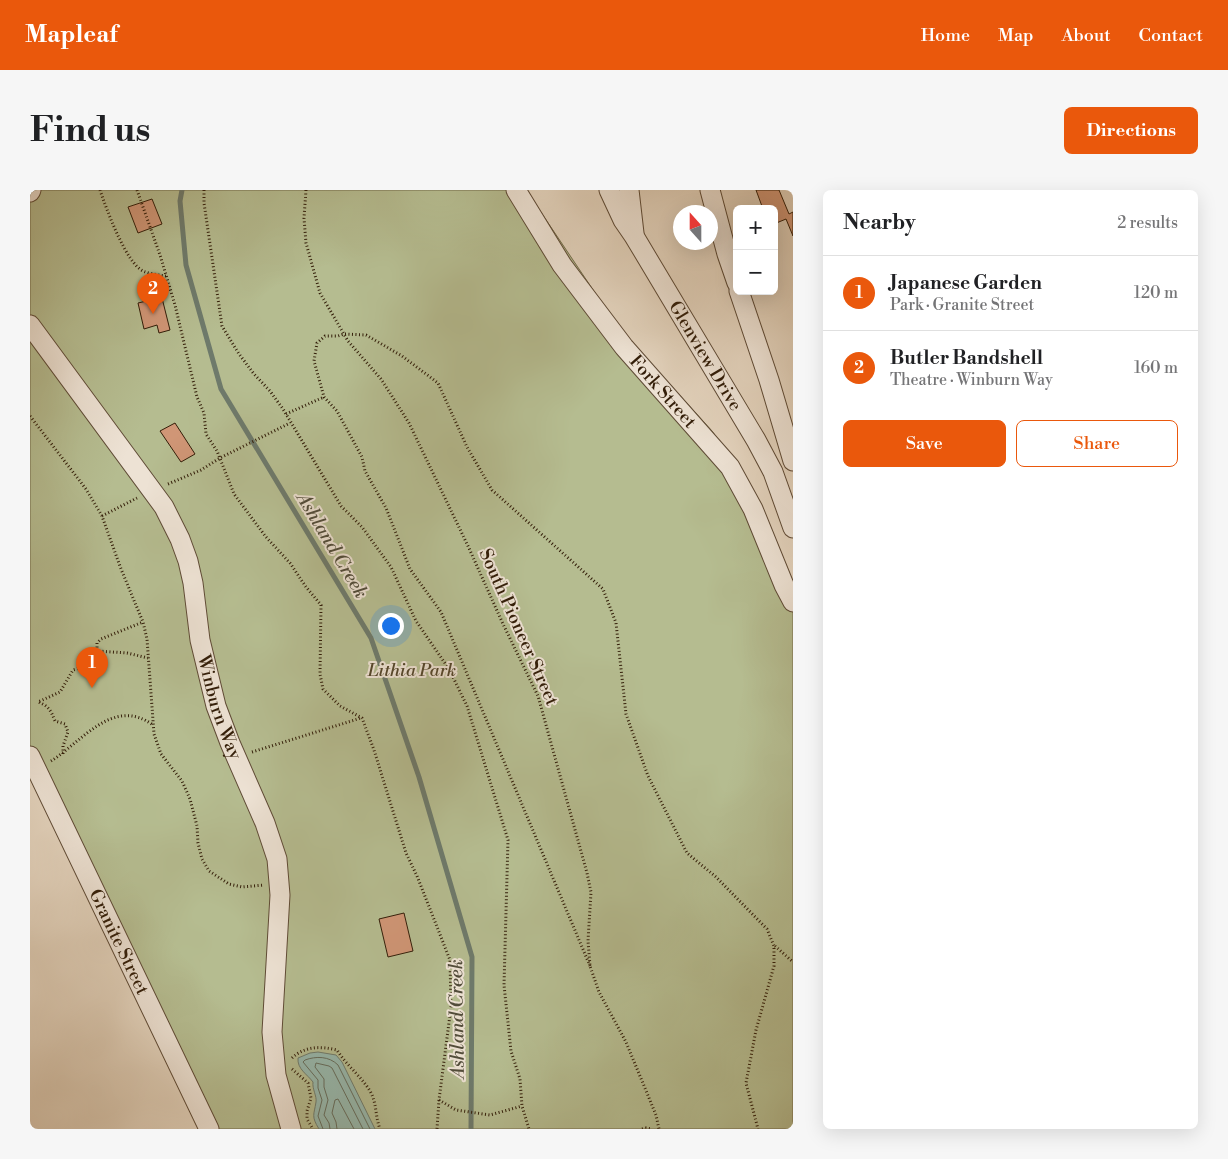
<!DOCTYPE html>
<meta charset="utf-8">
<style>
:root{--surface:#fff;--page:#f6f6f6;--text:#202124;--muted:#757577;--line:#e0e0e0;--accent:#ea580c}
body{margin:0;font-family:"Libre Bodoni",serif;background:var(--page);color:var(--text)}
.controls{position:absolute;right:15px;top:15px;display:grid;overflow:hidden;border-radius:8px;box-shadow:0 5px 20px #0002}
.controls button{width:45px;height:45px;display:grid;place-items:center;padding:0;border:0;border-bottom:1px solid var(--line);background:var(--surface);color:var(--text);font:25px sans-serif}
.compass{position:absolute;left:643px;top:15px;width:45px;height:45px;border-radius:50%;background:var(--surface);box-shadow:0 5px 20px #0002;rotate:339deg}
.you{position:absolute;left:360px;top:435px;width:18px;height:18px;margin:-12px;border:4px solid #fff;border-radius:50%;background:#1a73e8;box-shadow:0 0 0 8px #1a73e833}
.badge{display:grid;place-items:center;width:32px;height:32px;border-radius:50%;background:var(--accent);color:#fff;font-size:16px;font-weight:700}
.pin{position:absolute;translate:-50% -41px;filter:drop-shadow(0 1px 2px #0008)}
.pin::after{content:'';position:absolute;top:26px;width:18px;height:15px;background:inherit;clip-path:polygon(0 0,100% 0,50% 100%)}
.list{margin:0;padding:0;list-style:none}
h2{display:flex;justify-content:space-between;align-items:center;height:65px;margin:0;padding:0 20px;font-size:21px}
h2 small{font-size:16px;font-weight:400;color:var(--muted)}
.list li{display:grid;grid-template-columns:32px 1fr auto;gap:15px;align-items:center;box-sizing:border-box;height:75px;padding:0 20px;border-top:1px solid var(--line)}
.list b{display:block;font-size:19px;white-space:nowrap}
.list p{margin:0;font-size:16px;white-space:nowrap;color:var(--muted)}
.list em{font-size:16px;font-style:normal;color:var(--muted)}
.actions{display:flex;gap:10px;padding:15px 20px}
.actions a{flex:1;padding:11px 0;border:1px solid var(--accent);border-radius:8px;text-align:center;font-size:18px;color:var(--accent)}
.actions .main{background:var(--accent);color:#fff}
.map{position:relative;flex:none;width:763px;height:939px;overflow:hidden;border-radius:8px}
header{display:flex;align-items:center;gap:30px;box-sizing:border-box;height:70px;padding:0 25px;background:var(--accent);color:#fff}
header strong{font-size:24px}
nav{display:flex;gap:28px;margin-inline-start:auto;font-size:18px}
.intro{display:flex;align-items:center;justify-content:space-between;box-sizing:border-box;height:120px;padding:0 30px}
h1{margin:0;font-size:35px}
.button{padding:12px 22px;border-radius:8px;background:var(--accent);color:#fff;font-size:18px;font-weight:700}
main{display:flex;gap:30px;padding:0 30px}
aside{flex:1;background:var(--surface);border-radius:8px;box-shadow:0 5px 20px #0002}
.map>svg:first-child{display:block}
</style>
<header>
<strong>Mapleaf</strong>
<nav><a>Home</a><a>Map</a><a>About</a><a>Contact</a></nav>
</header>
<div class="intro"><h1>Find us</h1><a class="button">Directions</a></div>
<main>
<div class="map">
<svg width="763" height="939" viewBox="0 0 763 939">
<rect width="100%" height="100%" fill="#e3d3bd"/>
<filter id="stains"><feTurbulence type="fractalNoise" baseFrequency=".004" numOctaves="4"/><feColorMatrix values="0 0 0 0 .2 0 0 0 0 .09 0 0 0 0 .02 0 0 0 .5 -.17"/></filter>
<radialGradient id="worn" r=".72"><stop offset=".6" stop-color="#630" stop-opacity="0"/><stop offset="1" stop-color="#630" stop-opacity=".3"/></radialGradient>
<path fill="#b5bc90" stroke="#746d4c" d="M0,0h496l92,137 94,104 40,56 41,97v545h-584l-179,-373z"/>
<path fill="#96b8ad" stroke="#6e7a6b" d="M288,862l18,3 6,7 33,67h-56c-8,-13 -5,-14 -3,-27 1,-6 -4,-13 -3,-20 -6,-8 -16,-13 -15,-24l12,-5z"/>
<g fill="none" stroke-linecap="round" stroke-linejoin="round">
<path stroke="#646b5b" stroke-width="1" d="M293,939l-5,-13 4,-16 -4,-12v-8l-15,-18 2,-2c11,-4 24,-4 33,5l32,64
M300,939l-1,-6 -5,-8 4,-15 -4,-13v-8l-9,-12 1,-4 13,3 3,2 31,61
M307,939l-1,-7 -4,-9 3,-13 3,-1 16,30"/>
<path stroke="#6e7a6b" stroke-width="5" d="M152,0l-2,11 6,64 35,124 150,249 48,139 53,180 -1,172"/>
</g>
<path fill="#d09676" stroke="#331e09" d="M726,0h23l10,24 4,-2v24l-7,-17 -12,5v-15h-11z
M122,9l10,25 -24,9 -10,-26z
M131,104l9,36 -11,3 -2,-8 -13,4 -6,-26 13,-3 -1,-3z
M145,233l20,31 -14,8 -21,-31z
M374,723l9,38 -25,6 -9,-38z"/>
<g fill="none" stroke-linecap="round" stroke-linejoin="round">
<g stroke="#5f4b36" stroke-width="21">
<g id="minor">
<path id="s1" d="M486,0l46,75 62,82 106,120 23,42 31,76 9,17"/>
<path id="s2" d="M579,0l14,30 11,16 122,204 17,32 20,56"/>
<path d="M599,0l5,43"/>
<path d="M680,0l17,64 10,29"/>
<path d="M0,2l1,-2"/>
<path d="M709,101l30,89 24,81"/>
<path id="s3" d="M0,135l134,182 16,32 8,22 5,22 7,57 16,66 14,37 35,80 12,36 3,36 -8,137 4,43 15,54"/>
<path id="s4" d="M0,566l179,373"/>
</g>
</g>
<path stroke="#331e09" stroke-width="3" stroke-dasharray="1 2.5" stroke-linecap="butt" d="M70,0c6,18 26,73 43,81 7,3 16,4 23,5
M107,0l23,65 15,50 22,92 7,16 2,21 11,17 17,43 32,43 24,26 16,24 15,18 -1,69 3,15 17,17 22,12 12,32 32,103 11,23 33,84 1,47 -12,93 -2,29
M174,0v13l18,123 17,28 15,20 16,17 13,18 58,97 21,21 29,40 25,54 33,48 18,37 41,134 -4,145 7,66 9,28 2,27 7,23
M276,0l-2,28 2,25 14,50 28,48 33,38 28,44 59,123 35,78 35,72 49,177 4,19 -3,49 2,25 9,26 27,50 30,73 3,14
M256,224l38,-17
M0,226l56,73 16,27 19,53 22,53 4,17 7,95 7,20 21,27 8,18 7,27 1,17 4,16 7,12 20,13 13,3 22,-2
M138,294l33,-14 19,-12 70,-35
M72,326l35,-18
M67,461v-8l4,-4 42,-17
M222,562l109,-34
M33,564v-8l5,-14 -3,-8 -10,-3c-4,-10 -6,-15 -17,-19l22,-10 13,-22 19,-6 5,-13 30,2 21,5
M21,571c31,-19 62,-65 102,-36
M745,756l18,16
M560,776l-149,-354 -31,-43 -24,-61 -21,-37 -3,-14 -25,-46 -13,-14 -10,-36 3,-18 8,-7h13l6,-2 22,1 36,21 36,27 29,64 25,43 111,99 13,34 10,91 22,62 39,77 29,24 51,52 7,17v20l-18,64 -10,53 12,46
M262,868c13,-12 28,-12 45,-8 9,15 24,26 33,41 7,12 5,25 10,38
M262,879l16,14 3,15 -4,13v8l6,10
M409,910l17,10 34,5 32,-9
M612,939l4,-1 6,1"/>
<use href="#minor" stroke="#ede2d4" stroke-width="19"/>
</g>
<g text-anchor="middle" stroke-width="4" stroke-linejoin="round" paint-order="stroke">
<g font-size="18" fill="#331e09" stroke="#ede2d4">
<text dy="6" stroke="none"><textPath href="#s2" startOffset="192">Glenview Drive</textPath></text>
<text dy="6" stroke="none"><textPath href="#s1" startOffset="250">Fork Street</textPath></text>
<text transform="translate(489 437) rotate(66)" y="6">South Pioneer Street</text>
<text dy="6" stroke="none"><textPath href="#s3" startOffset="435">Winburn Way</textPath></text>
<text dy="6" stroke="none"><textPath href="#s4" startOffset="206">Granite Street</textPath></text>
</g>
<g font-size="18" font-style="italic" fill="#54462b" stroke="#ede2d4">
<text x="382" y="486">Lithia Park</text>
</g>
<g font-size="19" font-style="italic" fill="#514c3a" stroke="#ede2d4">
<text transform="translate(303 355) rotate(59)" y="7">Ashland Creek</text>
<text transform="translate(426 829) rotate(-91)" y="7">Ashland Creek</text>
</g>
</g>
<rect width="100%" height="100%" filter="url(#stains)"/>
<rect width="100%" height="100%" fill="url(#worn)"/>
</svg>
<div class="controls">
<button>+</button>
<button>−</button>
</div>
<svg class="compass" viewBox="-18 -18 36 36"><path d="M0-13l5 13h-10z" fill="#e53935"/><path d="M0 13l5-13h-10z" fill="#757577"/></svg>
<div class="you"></div>
<div class="pin badge" style="left:62px;top:498px">1</div>
<div class="pin badge" style="left:123px;top:124px">2</div>
</div>
<aside>
<h2>Nearby<small>2 results</small></h2>
<ul class="list">
<li><span class="badge">1</span><div><b>Japanese Garden</b><p>Park · Granite Street</p></div><em>120 m</em></li>
<li><span class="badge">2</span><div><b>Butler Bandshell</b><p>Theatre · Winburn Way</p></div><em>160 m</em></li>
</ul>
<div class="actions"><a class="main">Save</a><a>Share</a></div>
</aside>
</main>
